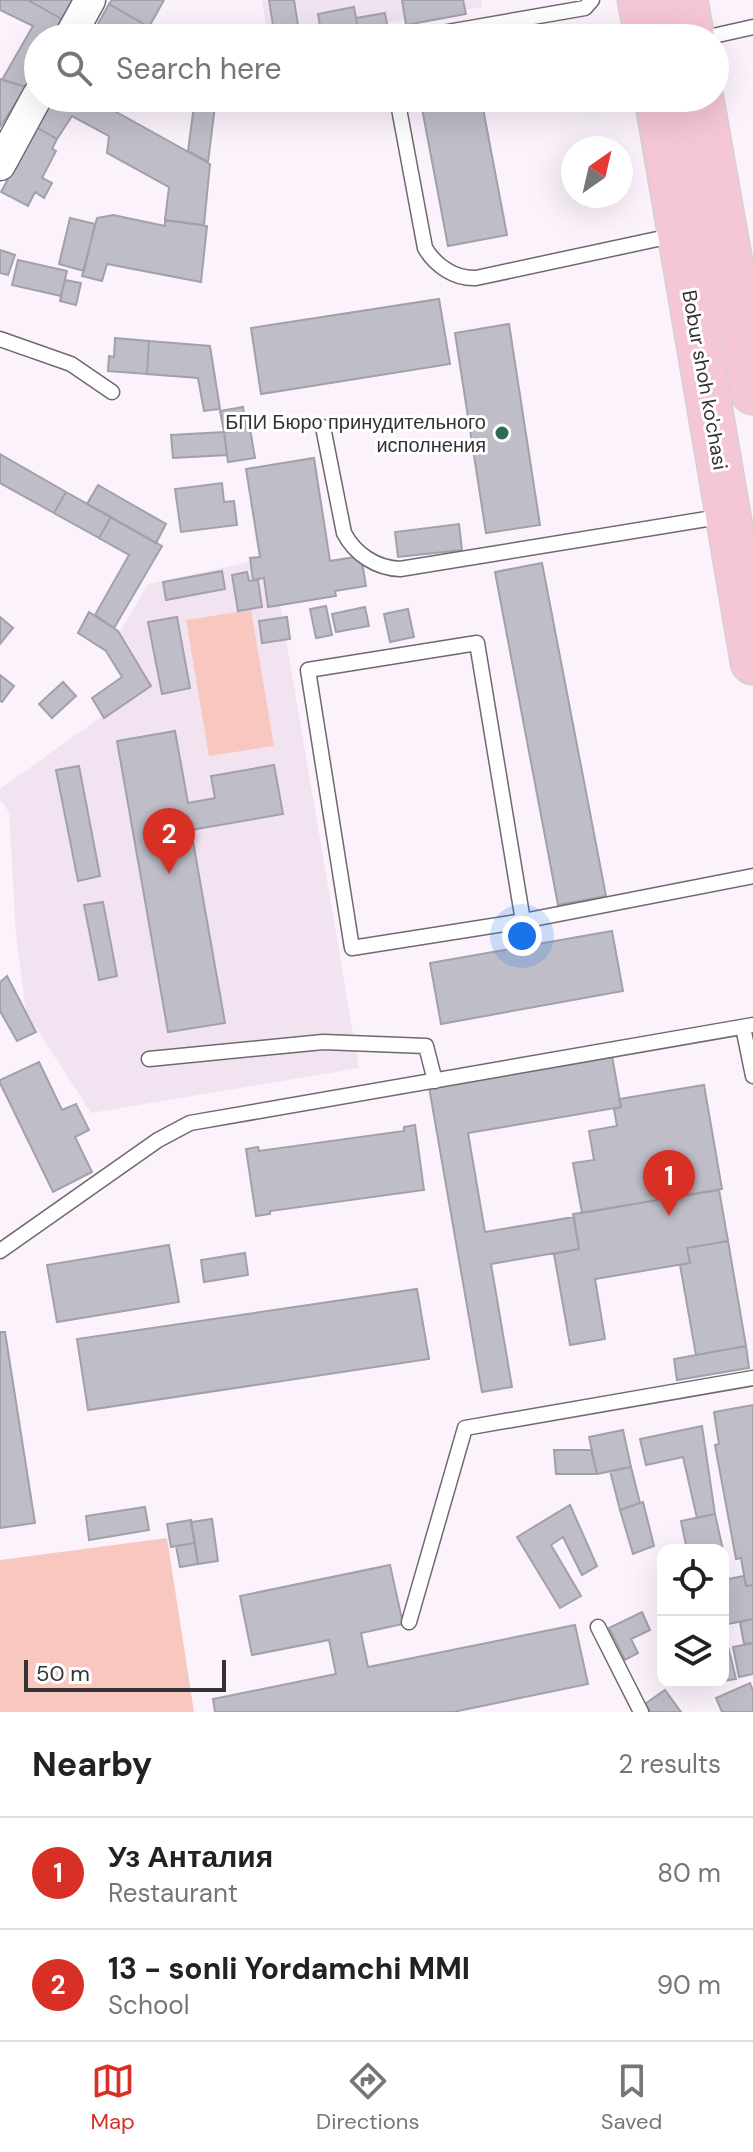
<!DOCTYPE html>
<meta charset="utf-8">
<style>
:root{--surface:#fff;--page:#f6f6f6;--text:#222;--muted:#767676;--line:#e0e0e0;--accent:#d93025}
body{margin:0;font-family:"DM Sans",sans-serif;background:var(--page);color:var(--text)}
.controls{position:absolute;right:24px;bottom:24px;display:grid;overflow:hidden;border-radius:16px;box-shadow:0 8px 32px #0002}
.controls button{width:72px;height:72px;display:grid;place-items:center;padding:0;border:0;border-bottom:2px solid var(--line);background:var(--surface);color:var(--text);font:40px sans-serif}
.compass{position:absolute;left:561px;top:136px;width:72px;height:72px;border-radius:50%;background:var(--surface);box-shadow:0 8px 32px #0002;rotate:34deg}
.scale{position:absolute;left:24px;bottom:20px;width:202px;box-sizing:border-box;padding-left:8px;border:4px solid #353235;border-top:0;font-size:22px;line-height:28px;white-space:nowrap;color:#353235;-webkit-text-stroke:6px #fff;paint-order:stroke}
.you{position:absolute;left:522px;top:936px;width:28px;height:28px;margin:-20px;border:6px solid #fff;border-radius:50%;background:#1a73e8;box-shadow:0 0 0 12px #1a73e833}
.badge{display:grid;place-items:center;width:52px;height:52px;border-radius:50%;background:var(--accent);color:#fff;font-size:26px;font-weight:700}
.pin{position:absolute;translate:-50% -66px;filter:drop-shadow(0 2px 4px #0008)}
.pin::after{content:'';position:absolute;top:42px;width:28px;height:24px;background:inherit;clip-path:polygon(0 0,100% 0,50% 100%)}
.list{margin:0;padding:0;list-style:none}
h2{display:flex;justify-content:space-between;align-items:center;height:104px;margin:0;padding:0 32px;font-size:34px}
h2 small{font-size:26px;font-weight:400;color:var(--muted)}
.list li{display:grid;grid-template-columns:52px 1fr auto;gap:24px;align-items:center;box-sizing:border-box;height:112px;padding:0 32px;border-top:2px solid var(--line)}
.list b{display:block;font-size:30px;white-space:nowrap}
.list p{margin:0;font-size:26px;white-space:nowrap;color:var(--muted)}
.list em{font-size:26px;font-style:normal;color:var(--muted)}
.icon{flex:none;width:44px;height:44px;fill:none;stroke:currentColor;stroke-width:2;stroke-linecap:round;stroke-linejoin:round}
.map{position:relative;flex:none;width:753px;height:1712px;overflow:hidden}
.search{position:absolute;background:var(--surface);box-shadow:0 8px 32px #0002;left:24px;right:24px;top:24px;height:88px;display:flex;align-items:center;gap:20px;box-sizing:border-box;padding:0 28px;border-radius:44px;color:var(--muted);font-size:30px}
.sheet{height:328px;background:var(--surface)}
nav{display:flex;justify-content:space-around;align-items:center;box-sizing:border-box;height:112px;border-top:2px solid var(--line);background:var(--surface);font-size:22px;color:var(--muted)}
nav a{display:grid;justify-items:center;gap:4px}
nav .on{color:var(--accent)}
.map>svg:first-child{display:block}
</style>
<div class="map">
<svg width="753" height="1712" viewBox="0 0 753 1712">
<rect width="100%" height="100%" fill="#fbf2fb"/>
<path fill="#f2e3f1" d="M262,0h219l1,7 -184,31h-30z
M272,557l87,511 -268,45 -65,-101 -10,-77 -7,-123 -9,-12v-11l150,-107 -30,-50 28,-48z"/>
<path fill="#f8c8c0" d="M251,610l23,136 -65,10 -23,-136z
M167,1538l27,174h-194v-152z"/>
<path fill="#bfbdc8" stroke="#a2a0aa" stroke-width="2" d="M0,0h28l37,21 -10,17h-17v29l-12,20 -24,-7 31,-54 -33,-16z
M28,0h50l-13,21z
M112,0h52l-15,27 -40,-23z
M269,0h25l6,38h-25z
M402,0h61l3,14 -60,11z
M109,4l57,33 -1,1h-37l-8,-5 -3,5h-27z
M354,7l5,28 -37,3 -4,-24z
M385,13l3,17 -29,5 -3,-17z
M0,79l26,8 -26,40z
M54,98h37l119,66 -6,61 -39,-5 4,-33 -62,-34 2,-17 -37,-20 -15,23 -21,-12z
M195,98h21l-8,64 -20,-11z
M420,98h61l26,137 -59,11z
M36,127l21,12 -5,10 4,2 -14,27 10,5 -8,15 -9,-6 -7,14 -27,-14z
M113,215l52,11v-6l42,6 -6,56 -94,-18 -5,17 -20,-5 15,-58z
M70,218l25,6 -11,47 -25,-7z
M0,250l15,5 -7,20 -8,-2z
M18,260l49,11 -6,25 -49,-11z
M65,280l16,3 -5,22 -16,-4z
M439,299l11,65 -189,30 -10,-66z
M509,324l31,201 -54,8 -31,-200z
M115,338l34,3 -2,33 -39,-3 1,-15 5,1z
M149,341l61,5 10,63 -16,2 -6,-33 -51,-4z
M243,407l3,22 -22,3 -4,-21z
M250,429l5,29 -27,4 -4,-30z
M224,432l3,23 -54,3 -2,-23z
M0,454l66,38 -12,21 -54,-30z
M314,458l16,103 31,-5 5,30 -31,5 1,5 -68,11 -4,-29 -11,2 -3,-22 10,-1 -14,-88z
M222,483l2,19 10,-1 3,24 -56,7 -6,-43z
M98,485l68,39 -10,19 -69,-39z
M66,492l45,25 -12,21 -45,-25z
M111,517l51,29 -48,82 -19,-13 34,-60 -30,-17z
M459,524l3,26 -64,7 -3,-25z
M542,563l64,333 -48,9 -63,-333z
M222,571l3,18 -59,11 -3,-18z
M247,572l2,9 9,-1 4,27 -24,4 -6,-36z
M326,606l6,29 -16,3 -6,-29z
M365,607l4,19 -33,6 -4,-18z
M408,609l6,28 -24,5 -6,-28z
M89,612l29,19 33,55 -47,32 -12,-20 30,-21 -16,-26 -28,-18z
M0,617l13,11 -13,16z
M177,617l13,71 -28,6 -14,-72z
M287,617l3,22 -28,4 -3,-22z
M0,675l14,11 -12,16 -2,-1z
M63,682l13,14 -24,22 -13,-14z
M175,731l13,72 27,-5 -4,-22 63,-11 9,49 -92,16 34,193 -57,9 -51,-291z
M79,766l21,110 -22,5 -22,-111z
M103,902l14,74 -18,4 -15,-75z
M612,931l11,60 -182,33 -11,-61z
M7,976l29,56 -19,9 -17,-30v-29z
M612,1056l9,51 -153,26 17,99 89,-15 5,32 -88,15 21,123 -30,5 -53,-305z
M39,1062l23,48 14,-6 13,26 -14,7 17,35 -39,20 -53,-109v-3z
M704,1085l18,104 -140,24 -9,-50 21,-3 -5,-29 28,-5 -3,-17 7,-2 -2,-8z
M415,1125l9,65 -154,21v3l-14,2 -10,-67 12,-2 1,4 145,-20v-4z
M719,1190l9,51 -41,7 3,15 -95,16 10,60 -35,6 -16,-91 25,-5 -6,-35z
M728,1241l18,105 -50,9 -16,-90 10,-2 -3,-15z
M169,1245l10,57 -122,20 -10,-57z
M245,1253l3,22 -44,7 -3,-22z
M417,1289l12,70 -341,51 -11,-71z
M0,1332h5l30,191 -35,5z
M746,1346l3,22 -72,12 -3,-21z
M753,1405v180l-7,1 -5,-28 -5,1 -21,-114 4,-1 -5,-32z
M702,1426l13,88 -18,4 -14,-61 -37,8 -6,-26z
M623,1430l8,37 -34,7 -8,-37z
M554,1450h37l6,24h-41z
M631,1467l9,36 -20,7 -10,-39z
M643,1502l11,44 -21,8 -13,-44z
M570,1505l27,61 -15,9 -19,-38 -12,8 30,51 -21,12 -43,-71z
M145,1507l4,23 -60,10 -3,-24z
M715,1514l8,36h-36l-6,-29z
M212,1519l6,42 -20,3 -7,-42z
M191,1520l4,23 -24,4 -4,-23z
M195,1543l3,21 -18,3 -4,-21z
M390,1565l13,59 -42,9 7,34 207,-42 13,59 -135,28h-238l-2,-13 123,-25 -7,-34 -77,15 -12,-59z
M744,1576l2,10 7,-1v34l-30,6v-45z
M642,1612l8,18 -19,9 7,14 -13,7 -16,-32z
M753,1619v24l-9,1 -4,-22z
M725,1634l11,45 -13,2v-46z
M753,1643v31l-14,3 -6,-30z
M750,1683l3,8v21h-31l-6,-14z
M665,1690l16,22h-30l-6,-8z"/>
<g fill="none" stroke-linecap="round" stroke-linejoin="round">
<g stroke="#706870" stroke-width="17">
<path id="lane" d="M413,38l172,-30 7,-8
M704,38l49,-11
M397,98l28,150c10,17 29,31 51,30l200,-43
M0,339l71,25 41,28
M323,427l21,106c11,21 32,35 56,36l325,-53
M477,643l46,278 -171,27 -44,-278z
M523,921l230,-45
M743,1027l10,49
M149,1059l174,-17 103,4 9,35
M0,1251l158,-111 32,-17 563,-98
M409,1622l56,-194 288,-50
M598,1627l43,85"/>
</g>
<g stroke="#706870" stroke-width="33">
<path id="street" d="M69,38l21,-38
M0,165l38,-70"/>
</g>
<g stroke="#d3d2d3" stroke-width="47">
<path id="primary" d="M640,0l7,38
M685,0l7,38
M657,98l96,564
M701,98l52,294"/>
</g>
<use href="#lane" stroke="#fff" stroke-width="14"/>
<use href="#street" stroke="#fff" stroke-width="30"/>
<use href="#primary" stroke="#f5c6d6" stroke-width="44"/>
</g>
<circle fill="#2d6b57" stroke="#fff" stroke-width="3" cx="502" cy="433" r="8"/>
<g text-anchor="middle" stroke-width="6" stroke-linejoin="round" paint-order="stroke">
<g font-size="20" fill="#353235" stroke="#fff">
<text transform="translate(705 380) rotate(80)" y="7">Bobur shoh ko'chasi</text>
</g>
<g font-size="20" fill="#353235" stroke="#fff" text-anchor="end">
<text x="486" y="429">БПИ Бюро принудительного<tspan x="486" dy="23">исполнения</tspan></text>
</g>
</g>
</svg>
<div class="controls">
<button><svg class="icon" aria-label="locate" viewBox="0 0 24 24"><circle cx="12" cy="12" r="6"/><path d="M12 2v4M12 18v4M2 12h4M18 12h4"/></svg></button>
<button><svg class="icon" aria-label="layers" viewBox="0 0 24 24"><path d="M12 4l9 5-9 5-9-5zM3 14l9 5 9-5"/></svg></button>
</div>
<svg class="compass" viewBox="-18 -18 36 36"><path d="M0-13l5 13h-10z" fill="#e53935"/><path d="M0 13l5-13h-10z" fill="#767676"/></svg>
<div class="scale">50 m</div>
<div class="you"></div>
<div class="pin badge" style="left:669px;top:1216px">1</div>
<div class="pin badge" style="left:169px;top:874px">2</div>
<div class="search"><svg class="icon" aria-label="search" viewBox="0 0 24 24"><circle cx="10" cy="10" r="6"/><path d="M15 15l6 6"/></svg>Search here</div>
</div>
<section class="sheet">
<h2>Nearby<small>2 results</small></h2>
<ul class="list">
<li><span class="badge">1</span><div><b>Уз Анталия</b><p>Restaurant</p></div><em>80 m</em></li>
<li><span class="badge">2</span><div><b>13 - sonli Yordamchi MMI</b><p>School</p></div><em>90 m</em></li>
</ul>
</section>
<nav>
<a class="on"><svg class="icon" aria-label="map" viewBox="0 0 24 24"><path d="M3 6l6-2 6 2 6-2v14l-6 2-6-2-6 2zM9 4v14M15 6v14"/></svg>Map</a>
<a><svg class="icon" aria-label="directions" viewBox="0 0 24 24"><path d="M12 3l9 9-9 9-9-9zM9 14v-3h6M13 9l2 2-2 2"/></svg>Directions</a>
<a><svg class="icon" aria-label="saved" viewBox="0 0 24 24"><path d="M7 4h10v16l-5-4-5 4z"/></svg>Saved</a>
</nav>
